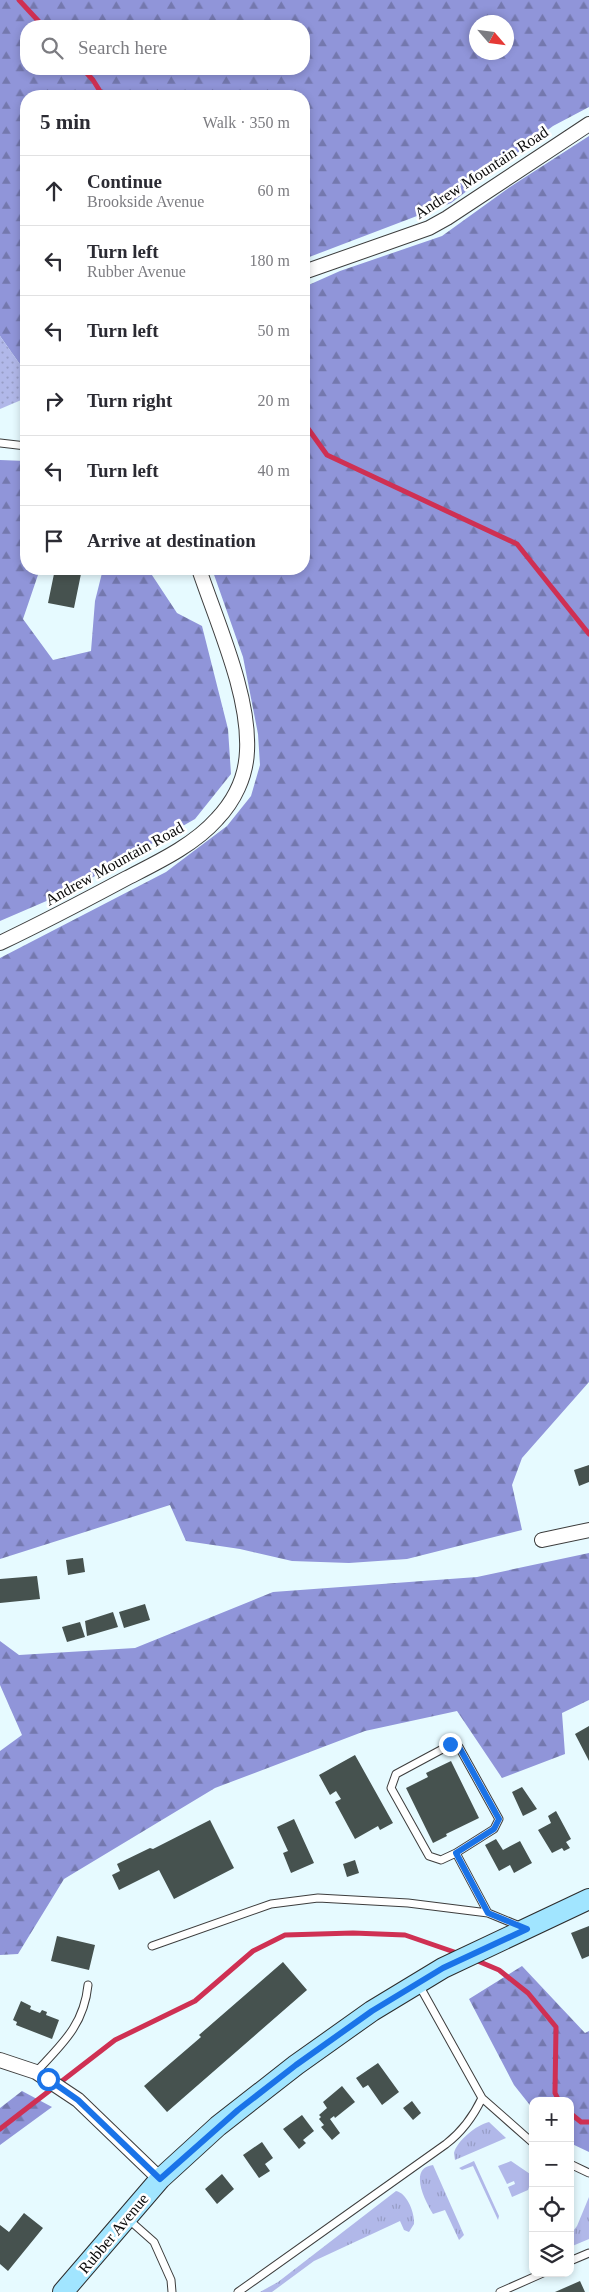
<!DOCTYPE html>
<meta charset="utf-8">
<style>
:root{--surface:#fff;--page:#f2f2f3;--text:#2b2b33;--muted:#7c7c81;--line:#e1e1e2}
body{margin:0;font-family:"Times New Roman",serif;background:var(--page);color:var(--text)}
.controls{position:absolute;right:15px;bottom:15px;display:grid;overflow:hidden;border-radius:10px;box-shadow:0 2px 8px #0003}
.controls button{width:45px;height:45px;display:grid;place-items:center;padding:0;border:0;border-bottom:1px solid var(--line);background:var(--surface);color:var(--text);font:25px sans-serif}
.compass{position:absolute;left:469px;top:15px;width:45px;height:45px;border-radius:50%;background:var(--surface);box-shadow:0 2px 8px #0003;rotate:118deg}
.stop{position:absolute;width:15px;height:15px;margin:-11px;border:4px solid #1a73e8;border-radius:50%;background:#fff}
.stop.end{background:#1a73e8;border-color:#fff;box-shadow:0 1px 5px #0008}
.list{margin:0;padding:0;list-style:none}
h2{display:flex;justify-content:space-between;align-items:center;height:65px;margin:0;padding:0 20px;font-size:21px}
h2 small{font-size:16px;font-weight:400;color:var(--muted)}
.list li{display:grid;grid-template-columns:32px 1fr auto;gap:15px;align-items:center;box-sizing:border-box;height:70px;padding:0 20px;border-top:1px solid var(--line)}
.list b{display:block;font-size:19px;white-space:nowrap}
.list p{margin:0;font-size:16px;white-space:nowrap;color:var(--muted)}
.list em{font-size:16px;font-style:normal;color:var(--muted)}
.icon{flex:none;width:28px;height:28px;fill:none;stroke:currentColor;stroke-width:2;stroke-linecap:round;stroke-linejoin:round}
.map{position:relative;flex:none;width:589px;height:2292px;overflow:hidden}
.search{position:absolute;background:var(--surface);box-shadow:0 2px 8px #0003;left:20px;top:20px;width:290px;height:55px;display:flex;align-items:center;gap:12px;box-sizing:border-box;padding:0 18px;border-radius:20px;color:var(--muted);font-size:19px}
.panel{position:absolute;background:var(--surface);box-shadow:0 2px 8px #0003;left:20px;top:90px;width:290px;height:485px;border-radius:20px}
.map>svg:first-child{display:block}
</style>
<div class="map">
<svg width="589" height="2292" viewBox="0 0 589 2292">
<defs>
<pattern id="grass-tufts" width="24" height="20" patternUnits="userSpaceOnUse" patternTransform="scale(1.25)"><rect width="24" height="20" fill="#b1b8e9"/><path d="M3 7l-1-3M5 7V3M7 7l1-3M15 17l-1-3M17 17v-4M19 17l1-3" fill="none" stroke="#979dc6"/></pattern>
<pattern id="forest-firs" width="22" height="20" patternUnits="userSpaceOnUse" patternTransform="scale(1.25)"><rect width="22" height="20" fill="#9095d9"/><path d="M5 1l3.5 6h-7zM16 11l3.5 6h-7z" fill="#7478ae"/></pattern>
<pattern id="park-dots" width="8" height="8" patternUnits="userSpaceOnUse" patternTransform="scale(1.25)"><rect width="8" height="8" fill="#b1b8e9"/><path d="M2 2h.1M6 6h.1" fill="none" stroke="#979dc6" stroke-width="1.8" stroke-linecap="round"/></pattern>
</defs>
<rect width="100%" height="100%" fill="#e6faff"/>
<path fill="url(#grass-tufts)" d="M489,2122l17,16 -51,22 -1,-7c3,-12 22,-28 35,-31z
M433,2165l31,70 -5,5 -14,-30 -12,4c-8,-13 -25,-46 0,-49z
M396,2191c11,2 19,22 18,33l-5,8 -5,-2 -4,-9 -86,40 -42,31h-12l18,-10z
M589,2197v42l-19,8v-12l7,-9z"/>
<path fill="url(#forest-firs)" fill-rule="evenodd" d="M0,0h589v107l-36,19 -102,77 -147,56v-163h-278v277l-26,-37zM476,22h30v30h-30zM26,26h278v43h-278z
M589,136v1246l-67,76 -10,27 10,45 -115,29 -58,4 -57,-2 -52,-12 -54,-8 -16,-36 -170,54v-601l166,-86 61,-46 24,-30 9,-31 -2,-31 -15,-77 -31,-88h92v-282l36,-16 102,-35 68,-49z
M0,460l26,1v108h14l-17,50 30,41 38,-9 4,-50 8,-32h45l29,44 25,13 26,103 3,45 -36,45 -130,74 -65,28z
M589,1553v147l-27,13 3,41 -63,24 -45,-67 -92,20 -150,57 -151,91 -46,75 -18,1v-204l22,-16 -22,-50v-44l19,14 116,-7 138,-56 204,-15z
M522,1966l63,67 4,-2v121l-19,-9v-42h-37v8l-19,-24 -45,-86z
M22,2091l30,16 -52,38v-37z"/>
<path fill="url(#park-dots)" d="M0,336l26,37v25l-26,11z"/>
<path fill="#b1b8e9" d="M474,2161l25,55 -1,4 -25,-54 -11,4 -3,-2z
M511,2161l22,15 -5,14 -16,7 -4,-10 7,-3 -1,-3 -7,3 -9,-18z"/>
<g fill="none" stroke-linecap="round" stroke-linejoin="round">
<path stroke="#cf3053" stroke-width="5" d="M19,0l24,26
M83,69l10,11 10,16
M304,423l23,32 190,89 72,90
M473,1959l26,11 29,23 28,34 -1,66 4,8
M570,2113l11,9h8
M0,2129l115,-89 80,-39 58,-50 32,-16 68,-2 52,2 55,19"/>
</g>
<path fill="#46524f" d="M55,569h27l-8,39 -26,-5z
M589,1465v17l-10,4 -5,-16z
M83,1558l2,14 -17,3 -2,-15z
M37,1576l3,23 -40,4v-24z
M145,1604l5,16 -26,8 -5,-16z
M113,1612l5,15 -31,9 -2,-15z
M80,1622l5,15 -18,5 -5,-15z
M589,1726v35l-14,-27z
M355,1755l38,68 -13,7 -2,-4 -23,13 -20,-37 6,-3 -5,-8 -6,4 -11,-20z
M451,1761l28,57 -33,16 1,2 -14,7 -27,-55 22,-11 -2,-4z
M522,1787l15,22 -14,7 -11,-24z
M556,1811l15,28 -5,3 4,6 -6,3 -2,-3 -10,5 -14,-23 13,-7 -3,-7z
M294,1819l20,44 -23,10 -8,-20 5,-2 -11,-24z
M210,1820l24,48 -60,31 -15,-29 -40,20 -7,-15 8,-4 -3,-7 33,-16 3,1z
M496,1839l7,11 17,-9 12,22 -18,10 -4,-8 -11,6 -14,-26z
M355,1860l4,13 -12,4 -4,-13z
M589,1926v30l-7,3 -11,-26z
M57,1936l38,9 -6,25 -38,-9z
M283,1962l24,28 -140,122 -23,-26 57,-49 -2,-2z
M21,2001l10,5 -1,3 10,4 2,-3 5,2 -1,3 13,5 -7,19 -36,-14 1,-3 -4,-2z
M378,2063l21,29 -17,13 -14,-20 -5,3 -7,-10z
M342,2086l13,16 -20,16 -1,-2 -4,3 10,14 -8,7 -11,-13 3,-2 -5,-6 2,-2 -2,-2 8,-7 -4,-6z
M412,2101l9,12 -8,7 -10,-12z
M302,2115l12,16 -11,9 3,3 -7,6 -16,-20z
M262,2142l11,16 -8,6 5,7 -11,7 -16,-23z
M222,2174l12,15 -17,15 -12,-15z
M24,2213l19,15 -35,43 -8,-7v-39l9,7z
M580,2281l5,11h-30z"/>
<g fill="none" stroke-linecap="round" stroke-linejoin="round">
<g stroke="#3d3d3d" stroke-width="9">
<path id="lane" d="M0,443l26,3
M456,1853l-15,7 -12,-4 -38,-68 5,-14 54,-29 9,2 40,72 -5,10 -38,24 32,60
M152,1946l119,-42 47,-6 90,5 80,10 34,14
M36,2072c26,-28 48,-47 52,-87
M482,2098l51,45
M570,2164l19,9
M128,2219l26,23 17,38 1,12
M570,2261l19,-8
M238,2292l208,-148c17,-13 27,-27 36,-46l-63,-113
M500,2292l43,-19"/>
</g>
<g stroke="#3d3d3d" stroke-width="16">
<path id="street" d="M304,272l125,-44 18,-10 142,-94
M0,943c42,-20 84,-42 125,-64 31,-16 68,-33 92,-60 17,-18 29,-42 30,-68 3,-56 -30,-128 -48,-182
M542,1540l47,-10
M0,2060l36,12 42,28 82,79"/>
</g>
<g stroke="#2c2c2c" stroke-width="22">
<path id="secondary" d="M63,2292l97,-113 58,-53 78,-61 76,-54 71,-43 146,-69"/>
</g>
<use href="#lane" stroke="#fff" stroke-width="7"/>
<use href="#street" stroke="#fff" stroke-width="14"/>
<use href="#secondary" stroke="#a1e5ff" stroke-width="20"/>
</g>
<g fill="none" stroke-linecap="round" stroke-linejoin="round">
<path stroke="#1a73e8" stroke-width="6" d="M48,2079l30,21 82,79 78,-69 58,-45 76,-54 71,-43 84,-39 -39,-16 -32,-60 38,-24 5,-10 -40,-72 -9,-3"/>
</g>
<g text-anchor="middle" stroke-width="5" stroke-linejoin="round" paint-order="stroke">
<g font-size="16" fill="#0a0a0a" stroke="#fff">
<text transform="translate(481 172) rotate(-33)" y="6">Andrew Mountain Road</text>
<text transform="translate(114 863) rotate(-29)" y="6">Andrew Mountain Road</text>
<text transform="translate(113 2233) rotate(-50)" y="6">Rubber Avenue</text>
</g>
</g>
</svg>
<div class="controls">
<button>+</button>
<button>−</button>
<button><svg class="icon" aria-label="locate" viewBox="0 0 24 24"><circle cx="12" cy="12" r="6"/><path d="M12 2v4M12 18v4M2 12h4M18 12h4"/></svg></button>
<button><svg class="icon" aria-label="layers" viewBox="0 0 24 24"><path d="M12 4l9 5-9 5-9-5zM3 14l9 5 9-5"/></svg></button>
</div>
<svg class="compass" viewBox="-18 -18 36 36"><path d="M0-13l5 13h-10z" fill="#e53935"/><path d="M0 13l5-13h-10z" fill="#7c7c81"/></svg>
<div class="stop" style="left:48px;top:2079px"></div>
<div class="stop end" style="left:450px;top:1744px"></div>
<div class="search"><svg class="icon" aria-label="search" viewBox="0 0 24 24"><circle cx="10" cy="10" r="6"/><path d="M15 15l6 6"/></svg>Search here</div>
<section class="panel">
<h2>5 min<small>Walk · 350 m</small></h2>
<ul class="list">
<li><svg class="icon" aria-label="ahead" viewBox="0 0 24 24"><path d="M12 20V5M6 11l6-6 6 6"/></svg><div><b>Continue</b><p>Brookside Avenue</p></div><em>60 m</em></li>
<li><svg class="icon" aria-label="left" viewBox="0 0 24 24"><path d="M17 20v-9H6M10 6l-5 5 5 5"/></svg><div><b>Turn left</b><p>Rubber Avenue</p></div><em>180 m</em></li>
<li><svg class="icon" aria-label="left" viewBox="0 0 24 24"><path d="M17 20v-9H6M10 6l-5 5 5 5"/></svg><div><b>Turn left</b></div><em>50 m</em></li>
<li><svg class="icon" aria-label="right" viewBox="0 0 24 24"><path d="M7 20v-9h11M14 6l5 5-5 5"/></svg><div><b>Turn right</b></div><em>20 m</em></li>
<li><svg class="icon" aria-label="left" viewBox="0 0 24 24"><path d="M17 20v-9H6M10 6l-5 5 5 5"/></svg><div><b>Turn left</b></div><em>40 m</em></li>
<li><svg class="icon" aria-label="arrive" viewBox="0 0 24 24"><path d="M6 21V4h12l-3 4 3 4H6"/></svg><div><b>Arrive at destination</b></div></li>
</ul>
</section>
</div>
